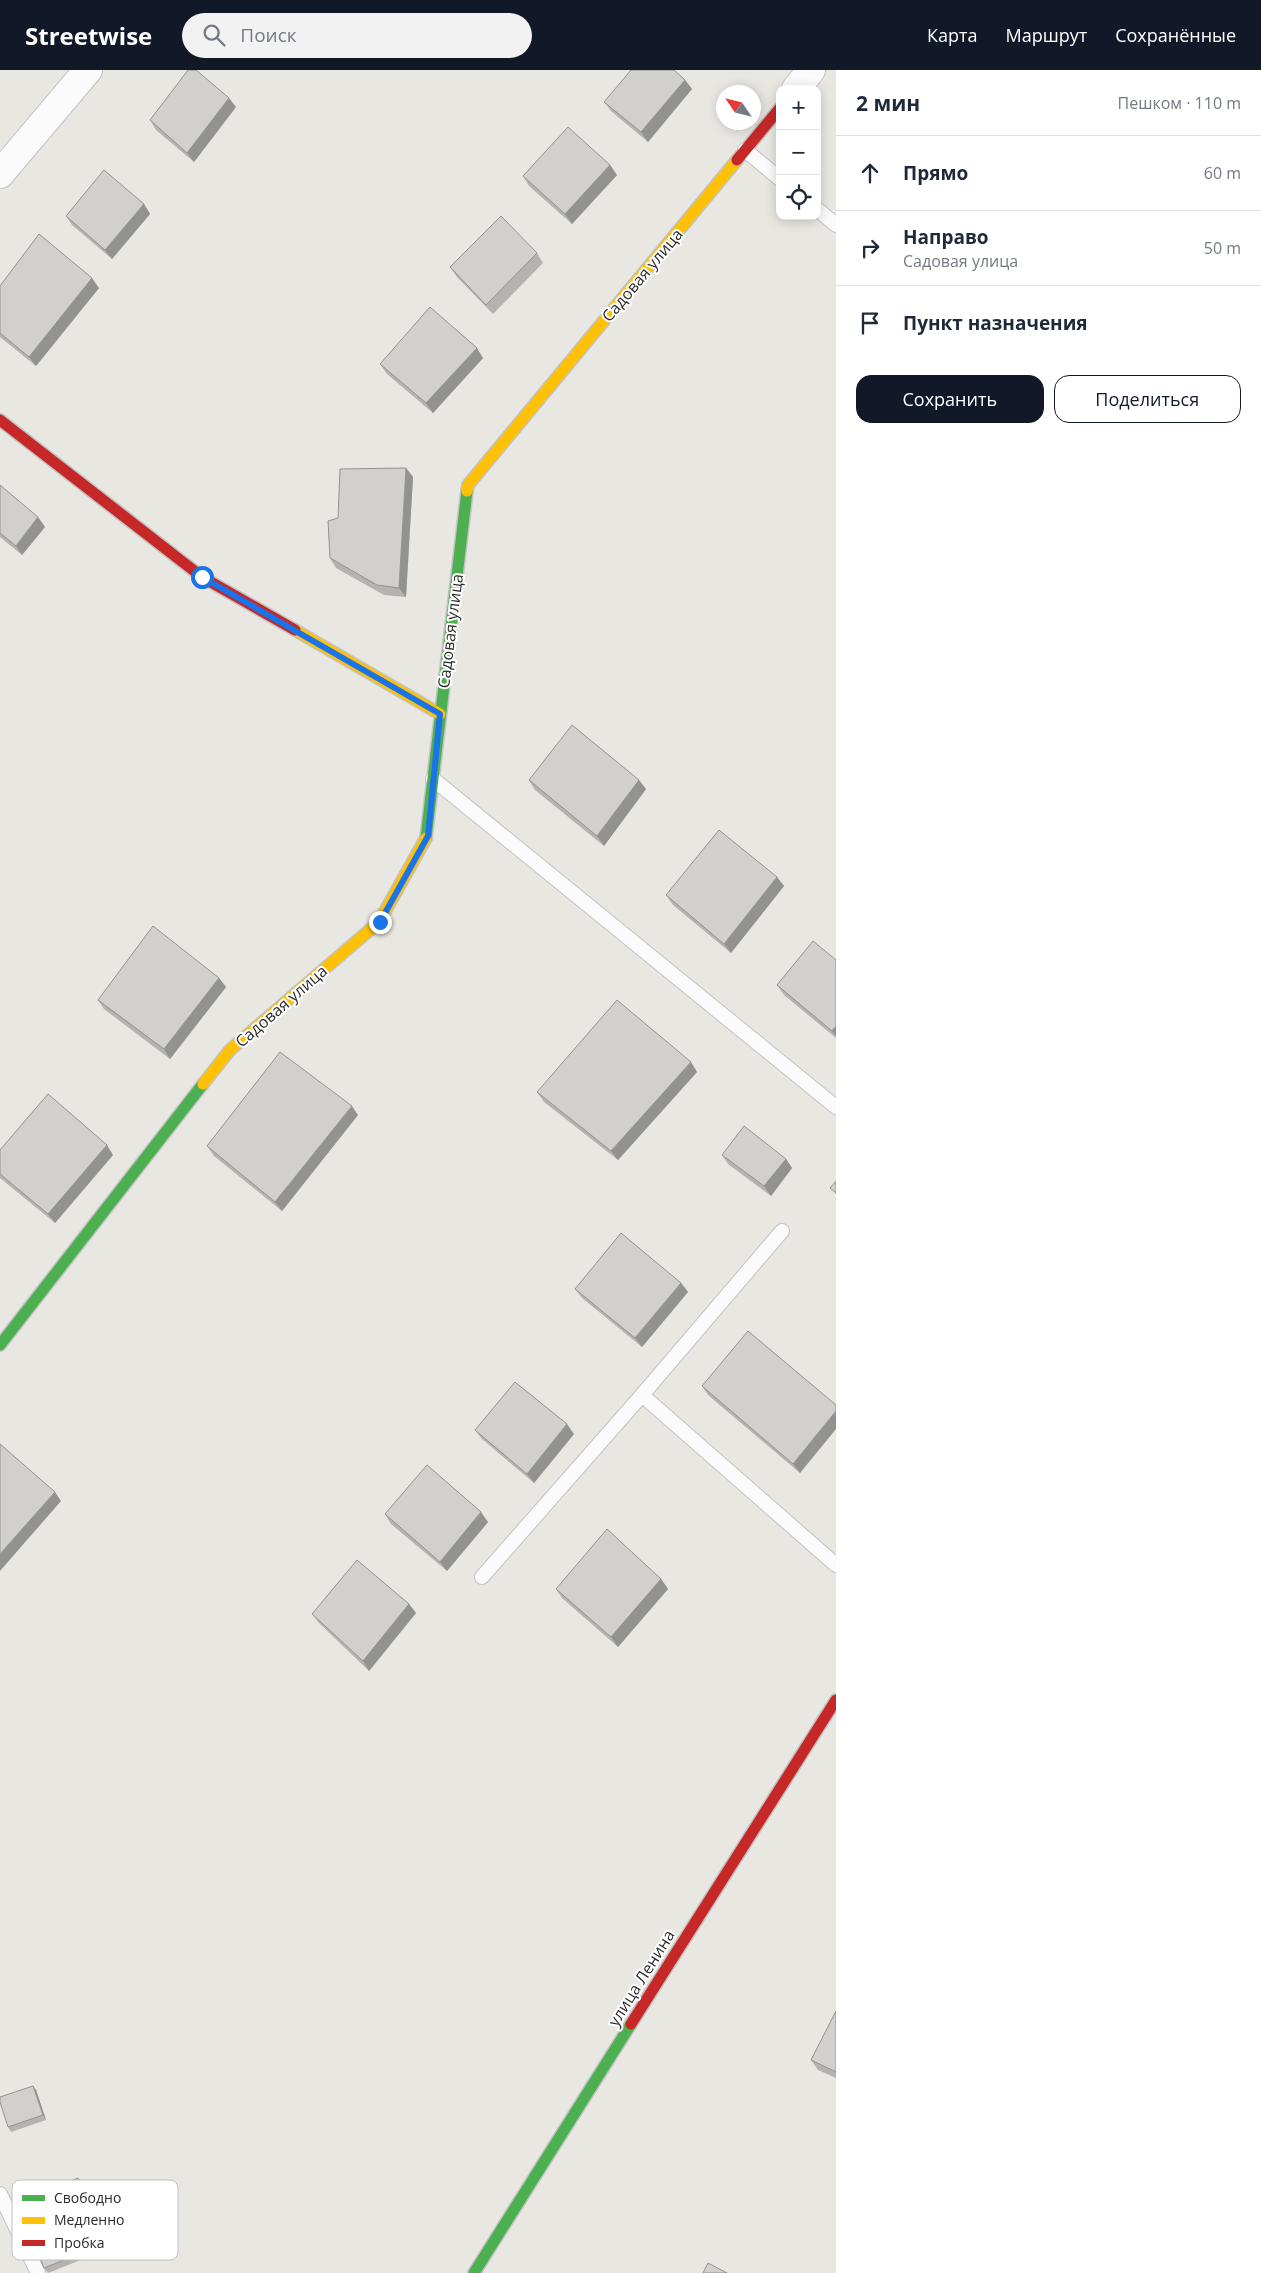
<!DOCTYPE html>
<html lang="ru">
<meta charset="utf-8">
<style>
:root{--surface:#fff;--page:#f2f2f3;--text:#1f2937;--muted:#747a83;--line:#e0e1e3;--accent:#111827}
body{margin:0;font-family:"Open Sans",sans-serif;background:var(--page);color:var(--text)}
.controls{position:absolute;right:15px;top:15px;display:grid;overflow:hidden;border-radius:10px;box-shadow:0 2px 12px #0003}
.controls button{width:45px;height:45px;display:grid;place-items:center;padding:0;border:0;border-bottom:1px solid var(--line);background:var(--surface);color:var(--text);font:25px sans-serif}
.compass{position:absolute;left:716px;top:15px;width:45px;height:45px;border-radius:50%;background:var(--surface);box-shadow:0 2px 12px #0003;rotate:305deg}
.stop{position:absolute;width:15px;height:15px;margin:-11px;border:4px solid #1a73e8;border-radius:50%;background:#fff}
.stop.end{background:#1a73e8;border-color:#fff;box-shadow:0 1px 5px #0008}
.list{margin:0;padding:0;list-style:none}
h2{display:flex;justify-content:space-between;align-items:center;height:65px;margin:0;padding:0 20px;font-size:21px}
h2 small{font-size:16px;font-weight:400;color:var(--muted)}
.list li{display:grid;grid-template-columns:32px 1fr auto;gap:15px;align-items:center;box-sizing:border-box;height:75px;padding:0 20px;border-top:1px solid var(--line)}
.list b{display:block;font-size:19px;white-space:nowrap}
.list p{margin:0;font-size:16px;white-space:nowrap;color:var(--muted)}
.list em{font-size:16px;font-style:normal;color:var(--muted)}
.actions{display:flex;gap:10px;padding:15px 20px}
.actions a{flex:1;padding:11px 0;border:1px solid var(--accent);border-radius:15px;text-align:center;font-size:18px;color:var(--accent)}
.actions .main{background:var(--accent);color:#fff}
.icon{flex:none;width:28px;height:28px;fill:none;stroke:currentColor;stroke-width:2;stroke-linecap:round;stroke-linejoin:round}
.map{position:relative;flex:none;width:836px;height:2203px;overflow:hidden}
header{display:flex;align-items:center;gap:30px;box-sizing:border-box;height:70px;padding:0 25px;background:var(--accent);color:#fff}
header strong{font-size:24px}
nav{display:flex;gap:28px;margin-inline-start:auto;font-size:18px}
.search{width:350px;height:45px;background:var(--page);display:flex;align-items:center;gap:12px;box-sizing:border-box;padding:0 18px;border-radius:28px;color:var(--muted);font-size:19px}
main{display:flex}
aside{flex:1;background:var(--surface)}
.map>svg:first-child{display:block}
</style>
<header>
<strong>Streetwise</strong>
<div class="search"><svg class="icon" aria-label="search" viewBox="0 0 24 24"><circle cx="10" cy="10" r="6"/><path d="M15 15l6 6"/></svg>Поиск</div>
<nav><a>Карта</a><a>Маршрут</a><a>Сохранённые</a></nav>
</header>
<main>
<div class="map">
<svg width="836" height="2203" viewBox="0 0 836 2203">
<rect width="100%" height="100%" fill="#e8e7e2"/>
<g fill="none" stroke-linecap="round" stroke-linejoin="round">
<g stroke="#c2c2c2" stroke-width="16">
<path id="lane" d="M745,80l35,29
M817,139l19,16
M433,709l403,328
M642,1325l140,-164
M482,1507l160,-182 194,170
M0,2124l38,79"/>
</g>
<g stroke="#c2c2c2" stroke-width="30">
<path id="street" d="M796,19l15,-19
M0,104l88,-104"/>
</g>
<g stroke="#c2c2c2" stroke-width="14">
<path id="fast" d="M426,768l41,-347
M0,1275l203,-261
M474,2203l157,-249"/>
</g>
<g stroke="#c2c2c2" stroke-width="14">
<path id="slow" d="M467,421l1,-6 269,-325
M295,560l145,84
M203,1014l27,-34 149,-128 47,-84"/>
</g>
<g stroke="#c2c2c2" stroke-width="14">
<path id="jam" d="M737,90l43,-52
M0,350l202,157 93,53
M631,1954l205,-324"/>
</g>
<use href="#lane" stroke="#fcfbfb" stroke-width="14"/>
<use href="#street" stroke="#fcfbfb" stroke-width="28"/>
<use href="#fast" stroke="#4caf50" stroke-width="11"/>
<use href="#slow" stroke="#ffc107" stroke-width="11"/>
<use href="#jam" stroke="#c62828" stroke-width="11"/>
</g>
<path fill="#b4b3af" d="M685,10l7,9 -44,53 -37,-31 -7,-9z
M236,37l-42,55 -38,-32 -6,-10z
M610,95l7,10 -45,49 -43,-38 -6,-10z
M144,134l6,10 -38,45 -40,-34 -6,-9z
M537,183l6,10 -50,51 -36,-37 -7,-10z
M0,216l99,2 -63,78 -36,-29z
M483,288l-50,55 -46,-39 -7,-10z
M406,398l7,9 -7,120 -22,-2 -48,-27 -6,-10 8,-40z
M0,415l45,42 -23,28 -22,-18z
M529,710l117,9 -42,57 -69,-56z
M777,807l7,9 -53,67 -58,-48 -7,-10z
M836,890v78l-52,-43 -7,-10z
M219,908l7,9 -56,72 -66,-50 -6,-9z
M697,1002l-79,88 -74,-58 -7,-10z
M358,1045l-76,96 -68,-55 -7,-10z
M0,1080l113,5 -58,68 -55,-45z
M722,1085l64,4 6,9 -21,28 -43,-32z
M681,1213l7,9 -46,55 -60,-49 -7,-9z
M702,1316l134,19 -36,68 -92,-78z
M475,1360l99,4 -40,49 -52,-44z
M385,1444l103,8 -41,49 -56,-47z
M661,1509l7,10 -50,58 -56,-49 -6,-9z
M409,1534l7,9 -47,58 -50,-48 -7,-9z
M836,1941v67l-18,-8 -7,-10z
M33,2016l3,4 10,30 -35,12 -3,-5z
M78,2108l4,5 26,66 -60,24 -4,-5z"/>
<path fill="#92928f" d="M685,10l7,9 -44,53 -7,-10z
M229,28l7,9 -42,55 -7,-9z
M610,95l7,10 -45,49 -7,-10z
M144,134l6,10 -38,45 -7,-9z
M92,208l7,10 -63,78 -7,-9z
M477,278l6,10 -50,55 -7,-10z
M406,398l7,9 -7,120 -7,-9z
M38,447l7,10 -23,28 -6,-9z
M639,710l7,9 -42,57 -7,-10z
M777,807l7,9 -53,67 -7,-9z
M219,908l7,9 -56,72 -6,-10z
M836,956v10l-4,-5z
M691,992l6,10 -79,88 -7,-9z
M352,1036l6,9 -76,96 -7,-9z
M107,1075l6,10 -58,68 -7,-9z
M786,1089l6,9 -21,28 -7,-10z
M681,1213l7,9 -46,55 -7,-9z
M836,1341v18l-36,44 -7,-9z
M567,1354l7,10 -40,49 -7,-9z
M55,1422l6,9 -61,70v-17z
M481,1442l7,10 -41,49 -7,-9z
M661,1509l7,10 -50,58 -7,-10z
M409,1534l7,9 -47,58 -6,-10z
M33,2016l3,4 10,30 -3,-5z
M78,2108l4,5 26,66 -4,-5z"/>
<path fill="#d1d0cc" stroke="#92928f" d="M188,0h8l33,28 -42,55 -37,-33z
M631,0h43l11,10 -44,52 -37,-30z
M568,57l42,38 -45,49 -42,-38z
M104,100l40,34 -39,46 -39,-34z
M501,146l36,37 -51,52 -36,-38z
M39,164l53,44 -63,79 -29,-24v-47z
M430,237l47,41 -51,55 -46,-39z
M406,398l-7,120 -22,-3 -47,-27 -2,-37 10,-3 2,-49z
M0,415l38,32 -22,29 -16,-13z
M572,655l67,55 -42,56 -68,-56z
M719,760l58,47 -53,67 -58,-49z
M153,856l66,52 -55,71 -66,-49z
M813,871l23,19v66l-4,5 -55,-46z
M617,930l74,62 -80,89 -74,-59z
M280,982l72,54 -77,96 -68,-56z
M48,1024l59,51 -59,69 -48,-40v-24z
M744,1056l42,33 -22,27 -42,-31z
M836,1111v12l-6,-5z
M621,1163l60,50 -46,55 -60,-49z
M748,1261l88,74v6l-43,53 -91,-78z
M515,1312l52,42 -40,50 -52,-44z
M0,1374l55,48 -55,62z
M427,1395l54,47 -41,50 -55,-48z
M607,1459l54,50 -50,58 -55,-48z
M357,1490l52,44 -46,57 -51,-47z
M836,1941v61l-25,-12z
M33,2016l10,29 -35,12 -8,-25v-5z
M78,2108l26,66 -60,24 -26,-66z
M708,2193l19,10h-24z"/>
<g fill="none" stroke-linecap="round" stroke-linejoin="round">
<path stroke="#1a73e8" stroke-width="6" d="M202,507l238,137 -12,122 -48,86"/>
</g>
<g text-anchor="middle" stroke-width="4" stroke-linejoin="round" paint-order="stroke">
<g font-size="16" fill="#2b2b2b" stroke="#fff">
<text transform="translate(642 205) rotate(-50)" y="6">Садовая улица</text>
<text transform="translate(450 561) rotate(-83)" y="6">Садовая улица</text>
<text transform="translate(281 936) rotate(-41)" y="6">Садовая улица</text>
<text transform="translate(641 1908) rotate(-58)" y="6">улица Ленина</text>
</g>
</g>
<rect x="12" y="2110" width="166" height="80" rx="8" fill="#fff" stroke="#bfbfbf" stroke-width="1"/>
<rect x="22" y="2125" width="23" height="6" fill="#4caf50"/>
<rect x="22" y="2147" width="23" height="7" fill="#ffc107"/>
<rect x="22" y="2170" width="23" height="6" fill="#c62828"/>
<g font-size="14" fill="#2b2b2b">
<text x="54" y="2133">Свободно</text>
<text x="54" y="2155">Медленно</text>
<text x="54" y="2178">Пробка</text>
</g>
</svg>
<div class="controls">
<button>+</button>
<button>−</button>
<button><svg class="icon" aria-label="locate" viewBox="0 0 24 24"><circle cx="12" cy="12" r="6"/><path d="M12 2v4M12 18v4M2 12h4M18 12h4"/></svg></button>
</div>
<svg class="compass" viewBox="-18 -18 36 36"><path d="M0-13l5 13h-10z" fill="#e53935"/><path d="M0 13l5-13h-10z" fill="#747a83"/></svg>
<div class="stop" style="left:202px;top:507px"></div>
<div class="stop end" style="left:380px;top:852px"></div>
</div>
<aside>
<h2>2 мин<small>Пешком · 110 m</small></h2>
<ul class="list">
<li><svg class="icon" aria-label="ahead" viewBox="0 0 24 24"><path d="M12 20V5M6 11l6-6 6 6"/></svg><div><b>Прямо</b></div><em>60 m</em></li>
<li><svg class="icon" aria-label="right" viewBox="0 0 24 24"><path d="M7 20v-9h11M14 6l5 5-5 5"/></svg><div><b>Направо</b><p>Садовая улица</p></div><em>50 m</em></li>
<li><svg class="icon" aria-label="arrive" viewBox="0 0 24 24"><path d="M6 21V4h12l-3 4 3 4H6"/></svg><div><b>Пункт назначения</b></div></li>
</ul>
<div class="actions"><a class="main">Сохранить</a><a>Поделиться</a></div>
</aside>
</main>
